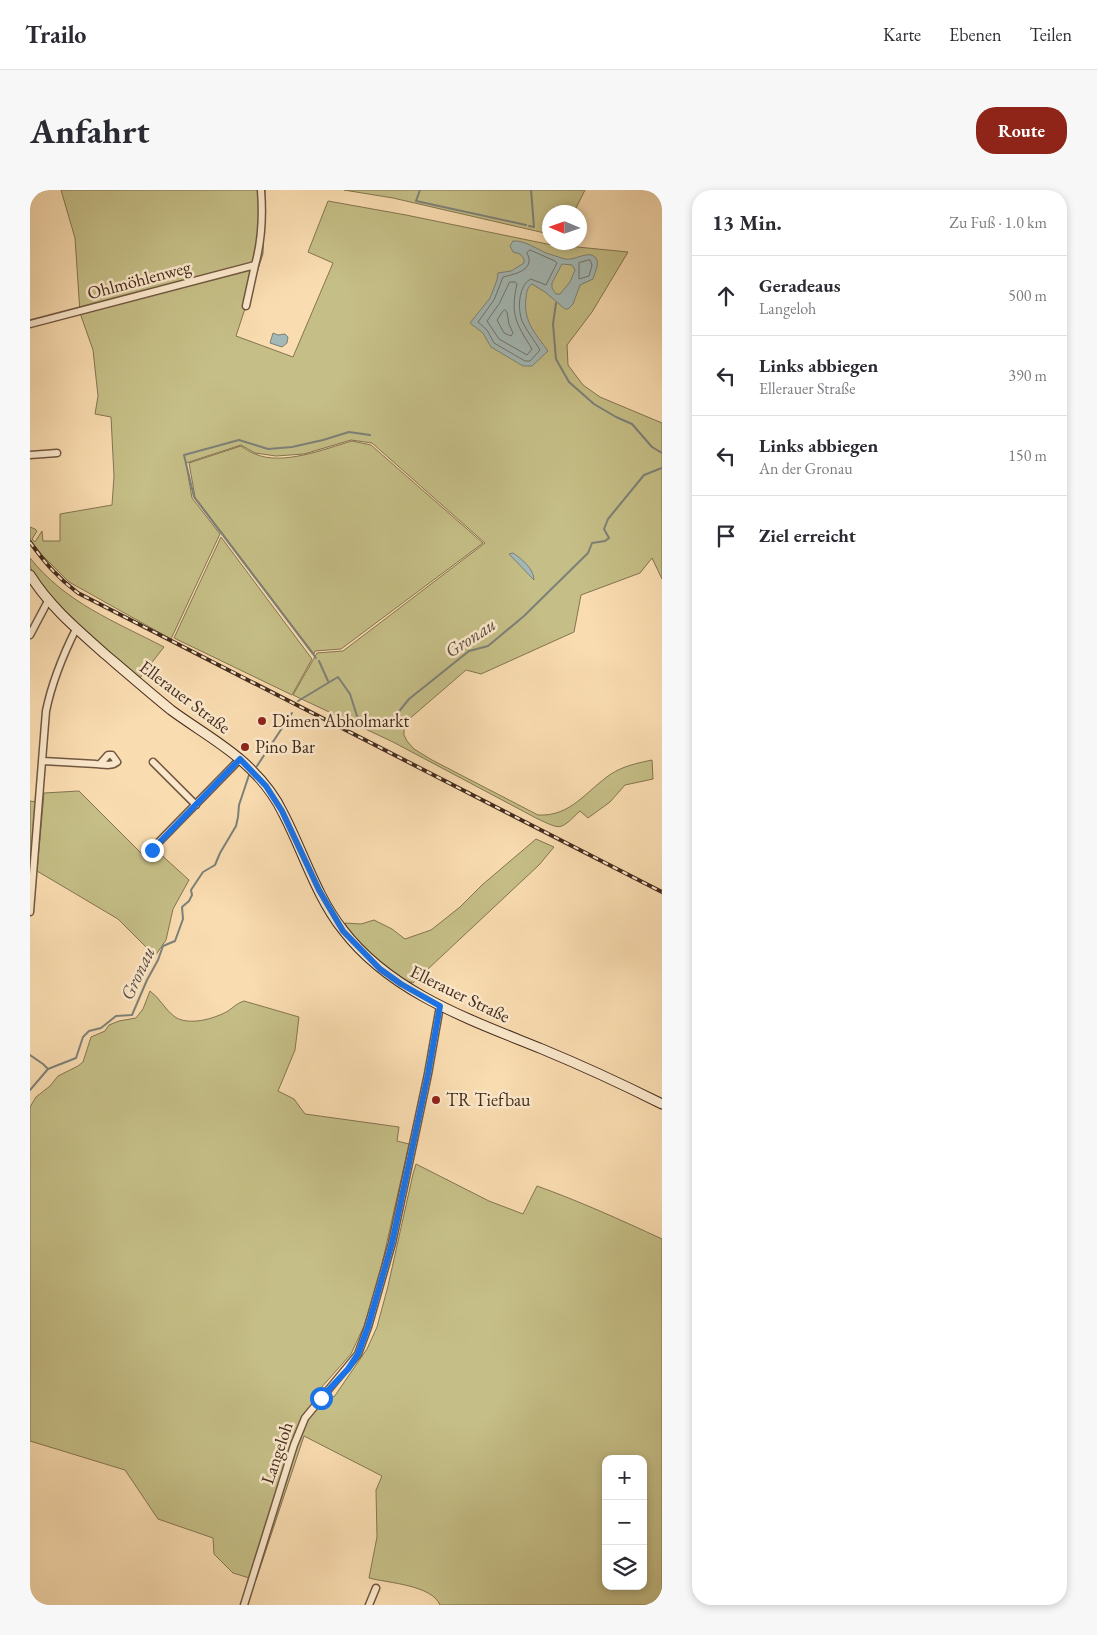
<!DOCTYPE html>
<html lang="de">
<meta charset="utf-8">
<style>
:root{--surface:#fff;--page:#f7f7f7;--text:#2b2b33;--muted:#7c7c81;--line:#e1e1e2;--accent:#8f2418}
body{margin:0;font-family:"EB Garamond",serif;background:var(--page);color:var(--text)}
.controls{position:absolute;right:15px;bottom:15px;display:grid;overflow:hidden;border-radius:10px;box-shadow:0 2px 8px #0003}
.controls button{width:45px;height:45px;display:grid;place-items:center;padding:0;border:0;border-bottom:1px solid var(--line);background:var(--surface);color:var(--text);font:25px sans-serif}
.compass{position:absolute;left:512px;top:15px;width:45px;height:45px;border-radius:50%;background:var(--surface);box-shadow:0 2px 8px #0003;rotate:272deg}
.stop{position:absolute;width:15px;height:15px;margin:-11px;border:4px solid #1a73e8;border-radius:50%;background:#fff}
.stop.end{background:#1a73e8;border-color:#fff;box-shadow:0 1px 5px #0008}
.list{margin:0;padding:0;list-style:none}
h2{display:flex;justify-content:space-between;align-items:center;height:65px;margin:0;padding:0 20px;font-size:21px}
h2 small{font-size:16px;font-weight:400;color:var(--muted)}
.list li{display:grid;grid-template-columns:32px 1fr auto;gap:15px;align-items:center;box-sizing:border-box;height:80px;padding:0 20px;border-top:1px solid var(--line)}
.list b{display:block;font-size:19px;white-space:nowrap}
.list p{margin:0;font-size:16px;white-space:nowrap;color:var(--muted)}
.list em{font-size:16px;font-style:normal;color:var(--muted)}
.icon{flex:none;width:28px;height:28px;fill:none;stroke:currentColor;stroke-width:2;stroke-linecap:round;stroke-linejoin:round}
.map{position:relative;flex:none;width:632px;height:1415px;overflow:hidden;border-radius:20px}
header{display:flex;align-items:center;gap:30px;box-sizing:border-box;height:70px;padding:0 25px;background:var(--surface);border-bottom:1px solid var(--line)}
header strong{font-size:24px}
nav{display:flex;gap:28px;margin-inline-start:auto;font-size:18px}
.intro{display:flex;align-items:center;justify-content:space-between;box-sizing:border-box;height:120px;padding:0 30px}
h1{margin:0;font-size:35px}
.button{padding:12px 22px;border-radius:20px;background:var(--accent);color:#fff;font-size:18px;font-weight:700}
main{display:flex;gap:30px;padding:0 30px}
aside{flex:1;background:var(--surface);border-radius:20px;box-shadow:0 2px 8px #0003}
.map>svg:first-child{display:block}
</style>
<header>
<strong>Trailo</strong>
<nav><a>Karte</a><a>Ebenen</a><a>Teilen</a></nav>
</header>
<div class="intro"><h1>Anfahrt</h1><a class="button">Route</a></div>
<main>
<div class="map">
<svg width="632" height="1415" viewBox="0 0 632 1415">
<rect width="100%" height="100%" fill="#f9dcb0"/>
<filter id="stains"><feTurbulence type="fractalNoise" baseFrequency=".004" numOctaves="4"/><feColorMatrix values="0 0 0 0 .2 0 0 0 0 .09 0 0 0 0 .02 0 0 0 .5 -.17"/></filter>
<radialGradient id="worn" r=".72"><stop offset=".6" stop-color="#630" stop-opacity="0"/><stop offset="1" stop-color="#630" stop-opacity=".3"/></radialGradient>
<path fill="#c5be86" stroke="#847451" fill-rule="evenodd" d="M31,0h204l-2,64 -27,82 57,21 40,-94 -25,-11 20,-51 78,14 141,29 81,8 -36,60 -25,33 1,20 15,20 17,12 62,26v156l-10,-21 -12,15 -59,22 -7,37 -93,42 -15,-4 -58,50 -4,10v5l3,6 7,8 18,11 106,55c33,2 49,-25 73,-41 12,-8 27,-11 41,-14l1,19 -28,6 -15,17 -22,16 -8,-7c-21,20 -18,19 -44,7l-143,-76 -100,-47 24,-42 26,-2 142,-108 -113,-100 -21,-3 -47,14 -28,2 -21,-3 -14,-8 -55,18 6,35 28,36 -49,105 -102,-57 -27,-27 -12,-15v-13l5,2 2,2 -5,8 3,3 7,-11 1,10h17v-27l52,-9 2,-29 -3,-59 -16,-3 3,-18 -5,-46 -13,-37 -5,-75z
M314,0h241l-11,22h-24l-1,22 -156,-36z
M322,251l19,4 112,98 -142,106 -26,2 -1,3 -119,-157 -6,-34 52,-17c4,3 9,6 14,8 28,12 69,-5 97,-13z
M191,347l91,122 -20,36 -118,-57z
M0,368c36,45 84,63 134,89l-25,32 -72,-64 -27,-31 -10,-17z
M49,601l68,68 10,-8 32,29 -16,29 -7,31 -11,16 -37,-37 -81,-48 7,-78z
M0,611l6,1 -6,71z
M506,649l18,8 -15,18 -126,118c-6,-2 -13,-4 -19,-8 -15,-11 -43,-34 -49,-52l16,1 13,-4 18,9 13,10 26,-9 29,-23 22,-22z
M120,801c10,7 15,19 25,26 14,9 39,2 53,-6 6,-4 9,-8 16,-10l55,16 -4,33 -17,41 16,8 11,15 94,13 -2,14 12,3 -31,138 -14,44 -13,28 -31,35h-3l17,8 33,-48 10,-22 11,-41 25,-112 3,-10 73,37 34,13 14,-28c42,15 84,34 125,53v366h-222c-8,-20 -52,-22 -71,-27l8,-41 -1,-47 6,-14 -78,-40 -48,144 -23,-7 -19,-19 -1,-16 -55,-19 -33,-49 -95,-29v-334l6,-10 14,-11 8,-10 20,-10 5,-4 8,-25 14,-6 4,-6 10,-4 17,-3 7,-9zM576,1269h37v127h-37z"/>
<path fill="#a3b9b7" stroke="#7d8079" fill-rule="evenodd" d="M483,51c11,-1 24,8 33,12 6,2 13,4 19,6 9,2 24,-9 30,-2 6,6 -1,16 -2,22l-13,6 -7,19 -5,5h-3l-20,-17 -13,-8c-5,4 -5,7 -6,14 -3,23 9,35 22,53l-16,15h-9l-32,-19 -8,-14 -13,-10 20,-25 7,-18 1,-7 13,-2 13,-8v-4l-4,-5 -7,-2 -3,-6zM532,74l10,1 3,5 -5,12 -10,12h-4l-4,-6v-5z
M243,143l5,2 7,-1 3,3 -1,6 -5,4 -12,-4z
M483,363c9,6 21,16 21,27l-25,-26z"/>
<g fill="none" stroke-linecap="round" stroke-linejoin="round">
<path stroke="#74726a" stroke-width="1" d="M500,60l25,11 2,2 -11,22 -15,-6c-13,6 -14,32 -8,44 5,10 12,18 17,27l-10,11h-5l-31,-18 -7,-13 -9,-8 16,-22 9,-23c12,-3 33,-7 24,-24z
M560,70l2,5 -3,11 -10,3v-16z
M480,92h5l2,2c-7,31 -1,39 15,65l-5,6 -28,-16 -12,-18 12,-17z
M475,120l2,2 2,12 4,9 -2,3 -7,-3 -7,-13 6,-9z"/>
<path stroke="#7d8079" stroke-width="2" d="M390,0l-4,11 110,24
M499,36l5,1 -3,-37
M526,113l-3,21 3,35 13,23 25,22 22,13 16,7 20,23 10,6
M286,468l-122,-161 -10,-42 55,-15 29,9 24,-2 31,-7 26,-8 21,3
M289,471l9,20
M268,511l40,-24 12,17 7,22 10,7 21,2 21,-26 60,-48 19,-5 36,-30 64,-63 4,-10 13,-2 4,-3 -5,-9 4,-10 36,-44 18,-7
M227,576l35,-53
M0,865l13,9 5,5
M0,900l18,-21 28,-11 7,-21 6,-6 12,-3 15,-12 16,-1 15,-35 11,-20 5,-14 12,-5 8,-22 -1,-12 7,-6 3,-6 -1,-5 12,-18 12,-7 5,-12 16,-27 2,-9 1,-12 10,-30"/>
<g stroke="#715741" stroke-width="9">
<path id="street" d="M216,116l9,-41
M0,134l225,-59c7,-25 8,-49 6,-75
M0,265l27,-2
M0,445l18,-34
M13,571l53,3c6,0 15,3 21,-2l-5,-7h-4l-8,9
M123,572l43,43
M121,660l89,-91
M0,722l16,-201c6,-29 17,-56 30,-82
M214,1415l50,-160 11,-27 53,-64 10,-27 24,-84 36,-169 12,-68
M339,1415l7,-17"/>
</g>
<g stroke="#442b1c" stroke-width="11">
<path id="secondary" d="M0,385c20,32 48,55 76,80 21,18 43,37 65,55 23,17 48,31 70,50 16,14 32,32 42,53 20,38 33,83 60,117 48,63 128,90 199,119 41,17 80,35 120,55"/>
</g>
<use href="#street" stroke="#fbe8cc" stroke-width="6"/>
<use href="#secondary" stroke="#fbe8cc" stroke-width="9"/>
<g stroke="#442b1c" stroke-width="4">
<path id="rail" d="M0,352c15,21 28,36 48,51l584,299"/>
</g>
<use href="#rail" stroke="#fbe8cc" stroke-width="2" stroke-dasharray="5.5" stroke-linecap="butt"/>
</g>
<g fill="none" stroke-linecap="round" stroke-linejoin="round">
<path stroke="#1a73e8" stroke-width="6" d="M122,660l88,-91 26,27 16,25 37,79 24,41 37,38 21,15 39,22 -12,68 -36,169 -24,84 -10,27 -10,15 -27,29"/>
</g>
<g fill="#8f2418" stroke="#fbe8cc" stroke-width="2">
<circle cx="232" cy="531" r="5"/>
<circle cx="215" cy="557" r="5"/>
<circle cx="406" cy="910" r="5"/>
</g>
<g text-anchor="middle" stroke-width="5" stroke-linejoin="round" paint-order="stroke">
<g font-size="18" fill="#442b1c" stroke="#fbe8cc">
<text transform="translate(109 90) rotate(-15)" y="6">Ohlmöhlenweg</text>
<text transform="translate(155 507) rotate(37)" y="6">Ellerauer Straße</text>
<text transform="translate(430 804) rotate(26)" y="6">Ellerauer Straße</text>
<text transform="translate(247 1263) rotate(-71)" y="6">Langeloh</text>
</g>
<g font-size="18" fill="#442b1c" stroke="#fbe8cc" text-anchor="start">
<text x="242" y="537">Dimen Abholmarkt</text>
<text x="225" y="563">Pino Bar</text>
<text x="416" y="916">TR Tiefbau</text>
</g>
<g font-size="19" font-style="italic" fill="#5c4e43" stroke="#fbe8cc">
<text transform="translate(440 447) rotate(-33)" y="7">Gronau</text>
<text transform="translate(107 783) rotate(-65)" y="7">Gronau</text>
</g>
</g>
<rect width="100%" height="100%" filter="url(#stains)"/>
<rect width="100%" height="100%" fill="url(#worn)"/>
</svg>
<div class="controls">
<button>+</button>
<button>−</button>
<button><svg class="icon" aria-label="layers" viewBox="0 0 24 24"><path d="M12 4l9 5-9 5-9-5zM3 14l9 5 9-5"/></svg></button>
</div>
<svg class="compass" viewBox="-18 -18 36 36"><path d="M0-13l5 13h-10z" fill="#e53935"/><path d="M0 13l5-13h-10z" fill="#7c7c81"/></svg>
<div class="stop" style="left:291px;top:1208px"></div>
<div class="stop end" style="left:122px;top:660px"></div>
</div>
<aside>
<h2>13 Min.<small>Zu Fuß · 1.0 km</small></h2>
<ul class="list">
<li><svg class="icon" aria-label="ahead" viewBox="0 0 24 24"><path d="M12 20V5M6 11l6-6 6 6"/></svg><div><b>Geradeaus</b><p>Langeloh</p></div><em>500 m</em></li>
<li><svg class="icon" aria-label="left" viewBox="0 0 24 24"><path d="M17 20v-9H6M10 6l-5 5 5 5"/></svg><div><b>Links abbiegen</b><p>Ellerauer Straße</p></div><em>390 m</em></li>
<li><svg class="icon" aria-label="left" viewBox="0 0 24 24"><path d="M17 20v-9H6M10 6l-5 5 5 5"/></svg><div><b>Links abbiegen</b><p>An der Gronau</p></div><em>150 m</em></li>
<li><svg class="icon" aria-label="arrive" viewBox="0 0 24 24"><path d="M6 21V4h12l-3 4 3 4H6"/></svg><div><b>Ziel erreicht</b></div></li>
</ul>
</aside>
</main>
